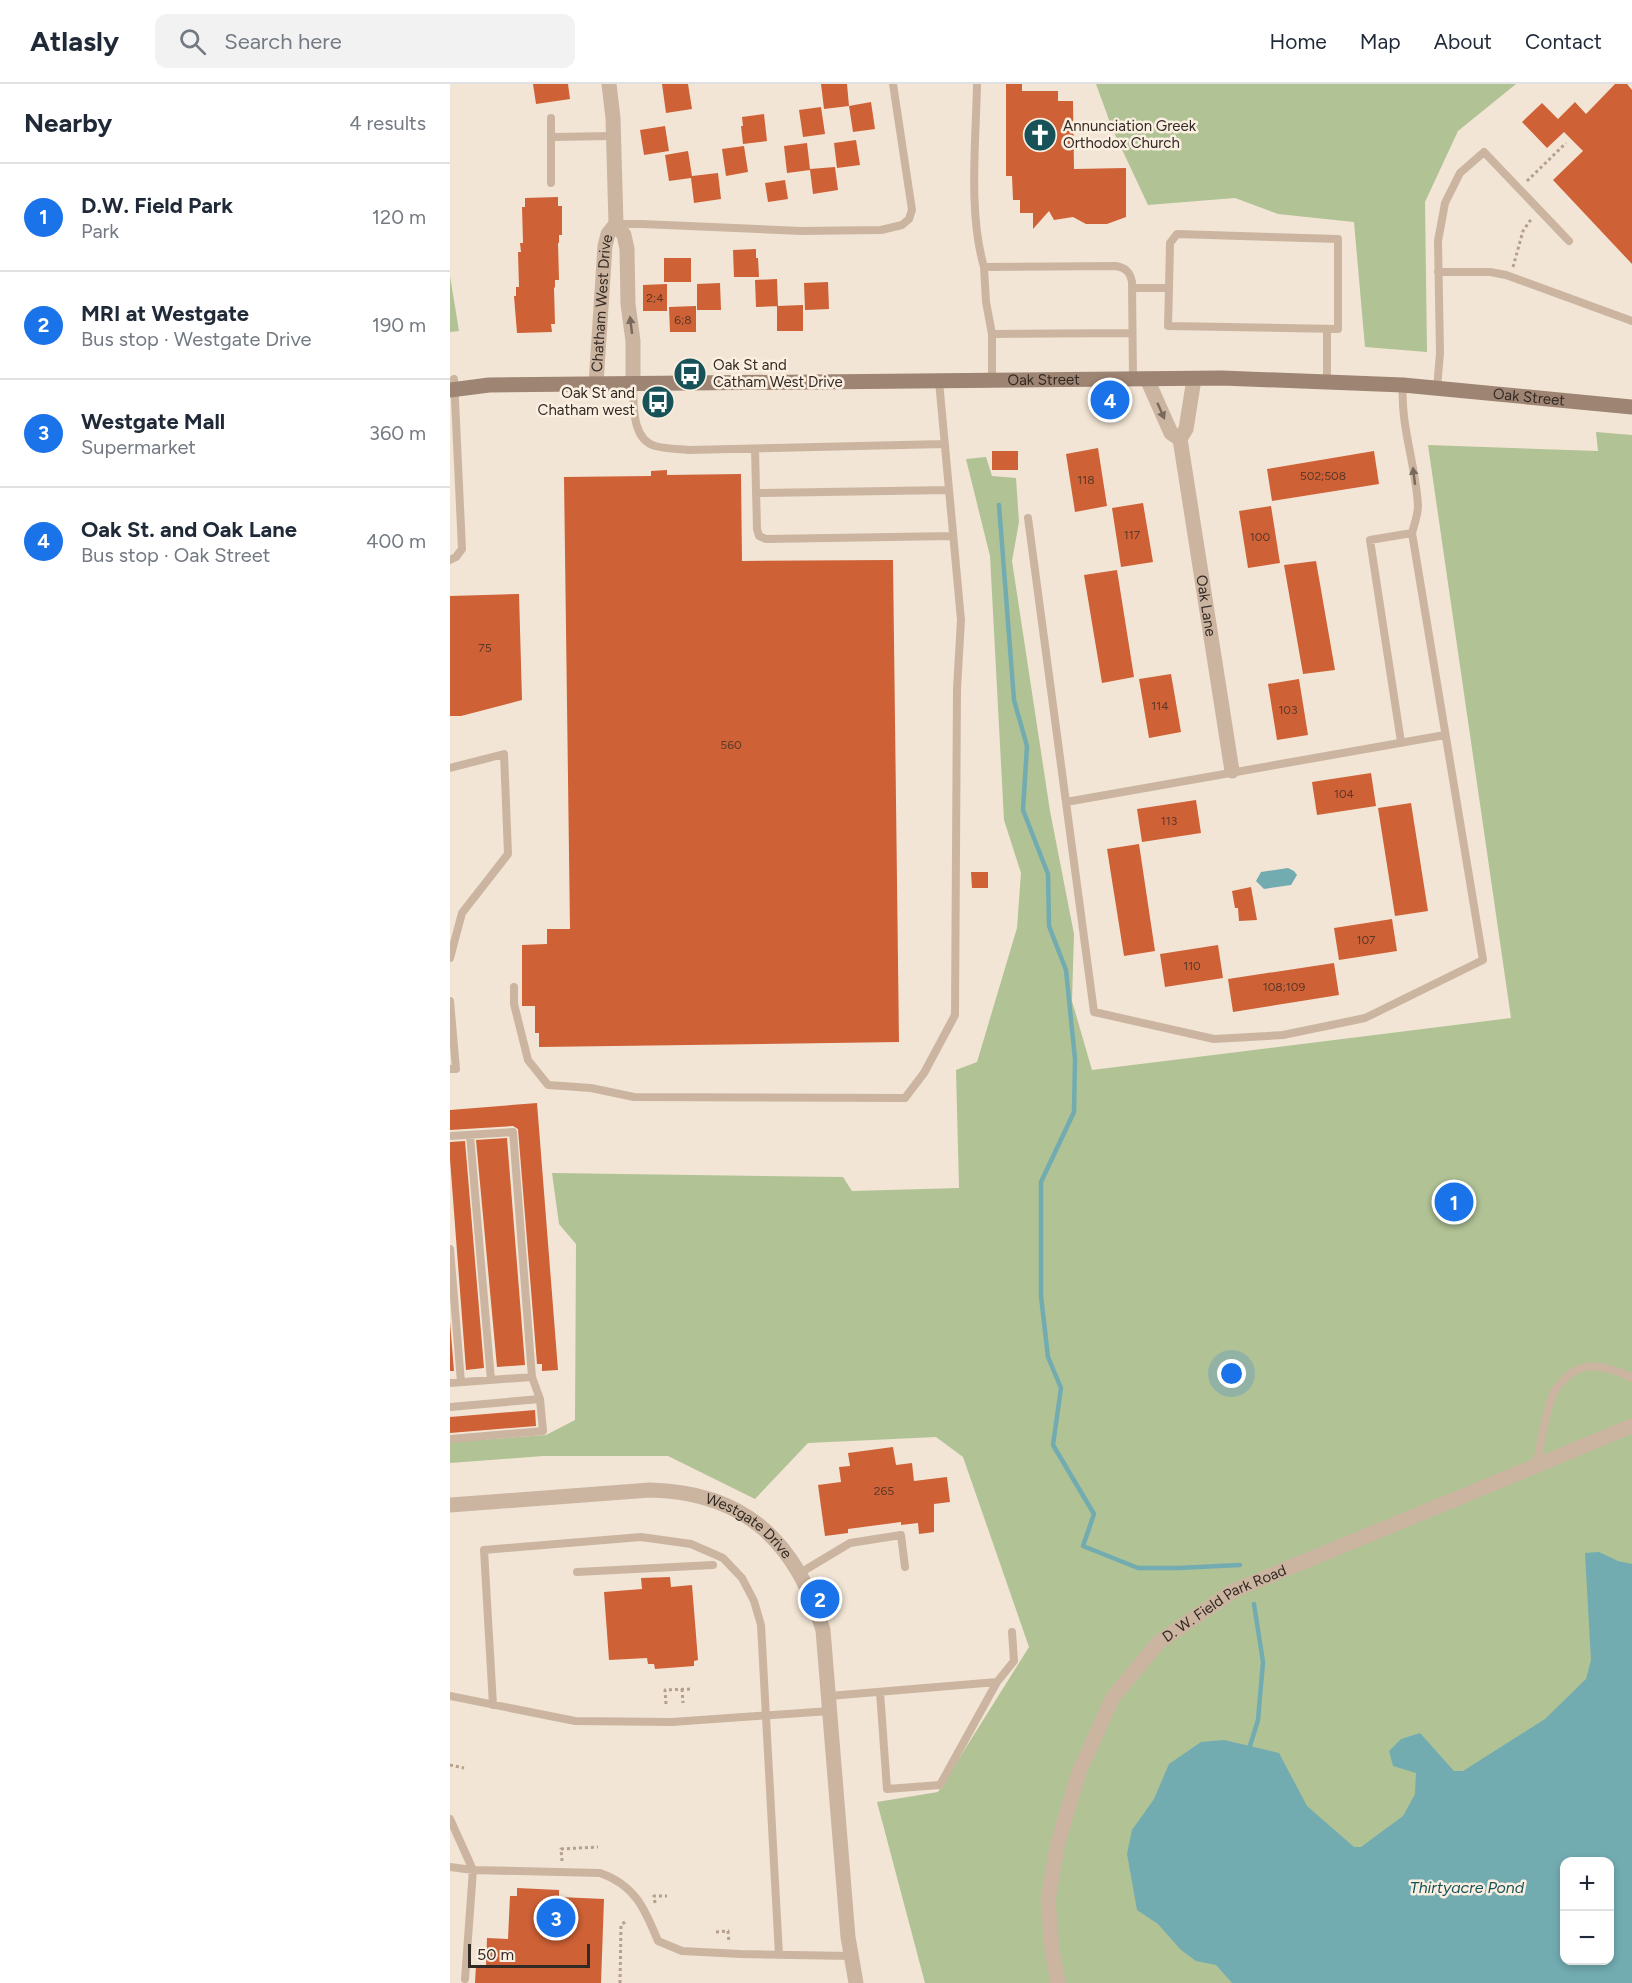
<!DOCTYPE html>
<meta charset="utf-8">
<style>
:root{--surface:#fff;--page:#f2f2f3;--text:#1f2937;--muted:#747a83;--line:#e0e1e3;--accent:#1a73e8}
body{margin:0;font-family:Figtree,sans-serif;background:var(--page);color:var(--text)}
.controls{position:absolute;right:18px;bottom:18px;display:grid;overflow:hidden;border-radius:12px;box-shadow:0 3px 9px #0003}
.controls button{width:54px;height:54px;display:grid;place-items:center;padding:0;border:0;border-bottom:2px solid var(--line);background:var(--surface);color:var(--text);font:30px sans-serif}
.scale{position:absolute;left:18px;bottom:15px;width:122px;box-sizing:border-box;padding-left:6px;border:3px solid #342a24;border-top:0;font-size:16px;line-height:21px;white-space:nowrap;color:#342a24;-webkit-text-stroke:4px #faefe1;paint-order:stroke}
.you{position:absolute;left:782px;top:1290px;width:21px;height:21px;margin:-15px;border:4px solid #fff;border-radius:50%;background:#1a73e8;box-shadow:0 0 0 9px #1a73e833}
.badge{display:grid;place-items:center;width:39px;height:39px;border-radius:50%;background:var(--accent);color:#fff;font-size:20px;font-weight:700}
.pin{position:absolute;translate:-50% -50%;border:3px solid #fff;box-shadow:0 2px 6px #0006}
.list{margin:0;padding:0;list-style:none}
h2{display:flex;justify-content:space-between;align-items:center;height:78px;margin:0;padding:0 24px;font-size:26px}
h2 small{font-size:20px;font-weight:400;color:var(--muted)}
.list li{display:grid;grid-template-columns:39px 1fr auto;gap:18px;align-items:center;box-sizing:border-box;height:108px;padding:0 24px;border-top:2px solid var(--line)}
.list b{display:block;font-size:22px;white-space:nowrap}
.list p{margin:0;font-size:20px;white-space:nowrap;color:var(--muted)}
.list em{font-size:20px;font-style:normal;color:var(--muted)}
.icon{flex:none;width:33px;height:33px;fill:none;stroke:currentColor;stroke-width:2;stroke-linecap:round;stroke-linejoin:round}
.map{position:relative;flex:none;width:1182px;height:1899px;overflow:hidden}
header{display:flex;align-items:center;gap:36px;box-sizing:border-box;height:84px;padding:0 30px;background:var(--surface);border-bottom:2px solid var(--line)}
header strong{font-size:28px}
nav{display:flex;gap:33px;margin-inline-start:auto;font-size:21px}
.search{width:420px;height:54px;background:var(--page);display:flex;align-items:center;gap:15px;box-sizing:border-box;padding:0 21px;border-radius:12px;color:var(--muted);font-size:22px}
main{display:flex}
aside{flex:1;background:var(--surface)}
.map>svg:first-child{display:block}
</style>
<header>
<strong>Atlasly</strong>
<div class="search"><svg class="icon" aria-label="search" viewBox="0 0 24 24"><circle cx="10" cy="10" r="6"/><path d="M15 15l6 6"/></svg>Search here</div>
<nav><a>Home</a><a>Map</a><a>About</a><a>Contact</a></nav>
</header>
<main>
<aside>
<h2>Nearby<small>4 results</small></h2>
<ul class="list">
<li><span class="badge">1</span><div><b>D.W. Field Park</b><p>Park</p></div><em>120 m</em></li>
<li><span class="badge">2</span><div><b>MRI at Westgate</b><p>Bus stop · Westgate Drive</p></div><em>190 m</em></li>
<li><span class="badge">3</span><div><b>Westgate Mall</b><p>Supermarket</p></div><em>360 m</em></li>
<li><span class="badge">4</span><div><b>Oak St. and Oak Lane</b><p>Bus stop · Oak Street</p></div><em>400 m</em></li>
</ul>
</aside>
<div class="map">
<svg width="1182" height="1899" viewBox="0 0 1182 1899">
<rect width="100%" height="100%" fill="#f2e5d5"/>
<path fill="#b1c295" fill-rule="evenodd" d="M646,0h420l-58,47 -33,71 2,150 -62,-5 -11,-125 -76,-8 -43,-16 -87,7 -36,-77z
M0,192l9,55 -9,1z
M1146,348l36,3v1548h-707l-48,-181 61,-10 91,-145 -66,-190 -27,-20 -128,6 -53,56 -87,-43h-125l-93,7v-21l96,-7 29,-15 1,-176 -17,-20 -7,-51 291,4 9,14 107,-3 -3,-118 21,-8 40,-134 4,-55 -17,-53 -14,-264 -24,-97 20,-2 6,19 24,2 3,44 -7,39 38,250 24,123 -2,67 20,69 419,-52 -83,-573 170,6zM1114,1778h46v98h-46z"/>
<path fill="#72acb1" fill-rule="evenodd" d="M838,784l6,3 3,4 -6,10 -27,4 -8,-8 5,-9z
M1149,1468l19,9 14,3v419h-400l-16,-18 -20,-4 -15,-11 -23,-26 -21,-14 -10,-56 5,-24 22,-31 15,-35 32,-22 23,-2 55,13 28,53 47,41h7l42,-31 12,-22 1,-21 -23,-7 -4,-15 12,-12 19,-6 34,38h9l82,-52 41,-40 5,-19 -6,-107zM1114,1778h46v98h-46z"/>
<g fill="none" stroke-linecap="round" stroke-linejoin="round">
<path stroke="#72acb1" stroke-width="4.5" d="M549,421l15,195 13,46 -4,64 25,64 1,52 17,44 9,89 -1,53 -33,70v114l7,61 13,31 -8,57 41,69 -11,32 55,22h40l62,-3
M799,1665l9,-29 5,-58 -9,-58"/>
</g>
<path fill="#cf6136" d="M83,0h35l2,15 -34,5z
M212,0h26l4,25 -26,4z
M371,0h26l2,22 22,-4 4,27 -22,3 -4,-26 -25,3z
M556,0h16v7h36v10h15l1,68 52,-1v49l-19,7h-21l-13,-7 -19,3 -5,-9 -16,18v-16h-13v-13h-7l-1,-24h-6z
M1165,0h12l5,6v174l-79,-84 30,-29 -19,-19 -17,16 -25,-26 20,-19 16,16 17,-17 11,12z
M371,23l4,27 -22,3 -4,-27z
M314,30l3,27 -24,3 -2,-18h2l-1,-9z
M215,42l4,25 -25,4 -4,-25z
M406,56l4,25 -23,3 -3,-25z
M357,59l3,26 25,-2 3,23 -25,4 -3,-24 -23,3 -3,-27z
M294,62l4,26 -22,4 -4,-27z
M238,67l4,25 26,-3 3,26 -27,4 -3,-25 -22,3 -4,-26z
M335,96l3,19 -20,3 -3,-19z
M108,113v9h4v29h-3v8h-1l1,37h-4v7l-1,1 1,36h-4l1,8 -35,1 -3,-37h2v-9h3l-1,-35h3l-1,-9h3l-1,-36h3v-9z
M306,165v9h2l1,19h-25l-1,-27z
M214,174h27v24h-27z
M327,195l1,27 -22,1 -1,-27z
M378,198l1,27 -24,1 -1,-27z
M270,199l1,27h-24v-26z
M217,200v27h-24v-26z
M353,221v26h-26v-25z
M246,222v26h-26l-1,-25z
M648,364l9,58 -32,6 -9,-58z
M542,367h26v19h-26z
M924,367l5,33 -107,17 -5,-32z
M217,386v5l74,-1 1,87 151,-1 6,482 -360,5v-14h-4v-27h-13v-61l25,-1v-15h23l-6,-452 87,-1v-5z
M693,419l10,59 -32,5 -9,-59z
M821,422l9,57 -32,5 -9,-57z
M866,477l19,109 -32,4 -19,-109z
M667,486l17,107 -32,6 -18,-108z
M69,510l3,106 -61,16h-11v-120z
M721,590l10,58 -32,6 -10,-59z
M849,595l9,56 -31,5 -9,-56z
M921,689l5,33 -59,9 -5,-33z
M746,716l5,33 -59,9 -5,-33z
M961,719l17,108 -33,5 -17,-108z
M689,760l16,107 -31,5 -17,-107z
M521,788h17v16h-16z
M801,803l6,33 -18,1 -1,-13h-3l-3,-17z
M942,835l5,32 -58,9 -5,-32z
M768,861l5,33 -58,9 -5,-33z
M884,879l5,32 -106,17 -5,-33z
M87,1019l21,267 -16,1v-7h-5l-19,-235 -5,-3 -63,4v-20z
M57,1054l18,227 -28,2 -21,-227z
M15,1057l19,227 -18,2 -16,-211v-17z
M0,1238l4,49h-4z
M85,1326l1,16 -86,7v-16z
M443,1363l3,18 16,-2 2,18 33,-4 3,25 -16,2v28l-15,2 -1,-11 -17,2v-3l-53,7v4l-23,3 -7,-51 23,-3 -2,-15 11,-1 -2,-13z
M220,1493l1,10 21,-2 6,75 -4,1v5l-39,3 -1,-5h-6l-1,-6 -38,2 -5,-68 38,-3 -1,-11z
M67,1804l42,2v7l45,2 -3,84h-126l1,-18 10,1 1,-28 21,1 2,-43h7z"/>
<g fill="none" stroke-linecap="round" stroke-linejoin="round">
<path stroke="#b69f8b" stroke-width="3" stroke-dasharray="3 3" stroke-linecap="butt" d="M1077,97l39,-38
M1063,183l10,-36 9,-13
M232,1605l1,14
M216,1620l-1,-14 26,-1
M0,1681l14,3
M112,1777l-1,-12 37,-2
M205,1819l-1,-7h13
M266,1848l12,-1 1,12
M170,1899l1,-58 4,-3"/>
<path stroke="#cbb5a1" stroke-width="8" d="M527,0c-1,58 -9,128 7,183
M101,34v65
M102,53l61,-1
M166,140h26l159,7 80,-1 21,-5 7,-6 3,-9 -19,-126
M988,188h52l16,3 126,46
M682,204h37l-1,38 170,3v-90l-161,-5 -7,9 -1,45
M542,250l139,-1
M542,296v-46l-6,-32 -2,-35 132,-1c10,2 14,6 16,16l1,97
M877,297v-52
M183,300c1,20 -2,55 22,62 11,3 23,3 33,4l257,-6
M987,304l3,-35 -2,-112 7,-38 15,-30 24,-21 85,89
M305,365l2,80 2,7 7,3 187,-3
M306,409l193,-3
M578,434l66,494 120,27 69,-4 82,-17 118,-58 -71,-427c2,-8 6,-18 6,-27 -2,-41 -18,-81 -15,-121
M0,476l6,-3 6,-8 -8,-170
M951,658l-31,-202 42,-7
M0,684l54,-14 4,100 -46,59 -12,45
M616,718l379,-67
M64,903v17l14,56 20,25 43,3 43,9 271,1 19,-25 31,-58 2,-326 4,-69 -22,-239
M0,917l6,68h-6
M20,1051l21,245
M0,1052l63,-4 19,245 -82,6
M0,1165l11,133
M82,1293l8,22
M0,1323l90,-8 3,32 -93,8
M1086,1382c4,-16 11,-63 18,-74 21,-33 47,-30 78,-14
M127,1488l136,-7
M350,1489l50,-30 51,-8 4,32
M547,1598l17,-21 -2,-29
M0,1612l125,25 97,1 158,-11
M379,1612l168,-14 -57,103 -53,4 -7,-97
M43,1621l-9,-155 157,-13 50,7 32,14 19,20 12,23 7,24 18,330
M0,1735l23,51 127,3c35,12 45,36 58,68l24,10 58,3 112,2
M0,1783l23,3 -8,109"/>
<g stroke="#cbb5a1" stroke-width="15">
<path d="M159,0l4,34 3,106 8,11 3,14 1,55 5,37v43"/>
<path d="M697,295l24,54 9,6"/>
<path id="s1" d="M744,295l-8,50 -6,10 52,332"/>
<path id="s2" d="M146,300l9,-138 3,-12 8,-10"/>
<path id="s3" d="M0,1421l200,-15c94,2 146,51 173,140l25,307 8,46"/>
<path id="s4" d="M608,1899l-6,-33 -4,-50 9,-54 22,-74 34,-75 46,-55 74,-51 399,-165"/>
</g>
<path stroke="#9e8472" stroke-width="15" id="s5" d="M0,306l39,-5 733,-7 181,7 229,22"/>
</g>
<defs><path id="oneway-solid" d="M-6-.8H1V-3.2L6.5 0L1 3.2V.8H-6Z" transform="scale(1.5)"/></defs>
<g fill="#78695c">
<use href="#oneway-solid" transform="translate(181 241) rotate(-97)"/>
<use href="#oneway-solid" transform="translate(711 327) rotate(66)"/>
<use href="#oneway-solid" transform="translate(964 392) rotate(-97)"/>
</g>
<defs>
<g id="church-disc" transform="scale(1.725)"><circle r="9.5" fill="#175258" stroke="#faefe1"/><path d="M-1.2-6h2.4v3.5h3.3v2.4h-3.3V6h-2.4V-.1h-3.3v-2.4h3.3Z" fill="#fff"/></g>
<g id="bus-disc" transform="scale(1.725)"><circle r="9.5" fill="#175258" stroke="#faefe1"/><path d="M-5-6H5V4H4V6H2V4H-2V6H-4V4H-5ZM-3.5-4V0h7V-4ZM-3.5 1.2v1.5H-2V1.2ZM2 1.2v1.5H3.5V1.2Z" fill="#fff"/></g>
</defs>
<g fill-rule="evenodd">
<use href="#church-disc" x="590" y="51"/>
<use href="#bus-disc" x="240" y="290"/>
<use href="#bus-disc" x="208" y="318"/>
</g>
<g text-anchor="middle" stroke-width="5" stroke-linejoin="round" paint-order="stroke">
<g font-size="12" fill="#5b3828">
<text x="205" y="218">2;4</text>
<text x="233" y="240">6;8</text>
<text x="873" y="396">502;508</text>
<text x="636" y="400">118</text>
<text x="682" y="455">117</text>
<text x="810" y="457">100</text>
<text x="35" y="568">75</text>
<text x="710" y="626">114</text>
<text x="838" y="630">103</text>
<text x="281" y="665">560</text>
<text x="894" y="714">104</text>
<text x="719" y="741">113</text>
<text x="916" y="860">107</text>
<text x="742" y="886">110</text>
<text x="834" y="907">108;109</text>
<text x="434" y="1411">265</text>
</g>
<g font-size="15" fill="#342a24" stroke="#faefe1" text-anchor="start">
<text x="613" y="47">Annunciation Greek<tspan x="613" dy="17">Orthodox Church</tspan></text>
<text x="263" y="286">Oak St and<tspan x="263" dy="17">Catham West Drive</tspan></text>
<text x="185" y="314" text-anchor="end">Oak St and<tspan x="185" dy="17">Chatham west</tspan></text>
</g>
<g font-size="15" fill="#342a24" stroke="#faefe1">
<text dy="5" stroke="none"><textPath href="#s2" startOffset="81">Chatham West Drive</textPath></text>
<text dy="5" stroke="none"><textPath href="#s5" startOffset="594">Oak Street</textPath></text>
<text dy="5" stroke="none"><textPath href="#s5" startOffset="1080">Oak Street</textPath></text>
<text dy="5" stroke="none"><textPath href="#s1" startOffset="231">Oak Lane</textPath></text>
<text dy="5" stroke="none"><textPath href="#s3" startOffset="309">Westgate Drive</textPath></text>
<text dy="5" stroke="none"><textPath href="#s4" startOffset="446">D. W. Field Park Road</textPath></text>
</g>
<g font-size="16" font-style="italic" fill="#175258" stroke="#faefe1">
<text x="1017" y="1809">Thirtyacre Pond</text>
</g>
</g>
</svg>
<div class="controls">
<button>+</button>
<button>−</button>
</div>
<div class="scale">50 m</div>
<div class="you"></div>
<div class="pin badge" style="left:1004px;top:1118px">1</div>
<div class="pin badge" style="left:370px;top:1515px">2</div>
<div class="pin badge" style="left:106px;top:1834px">3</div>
<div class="pin badge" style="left:660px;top:316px">4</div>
</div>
</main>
